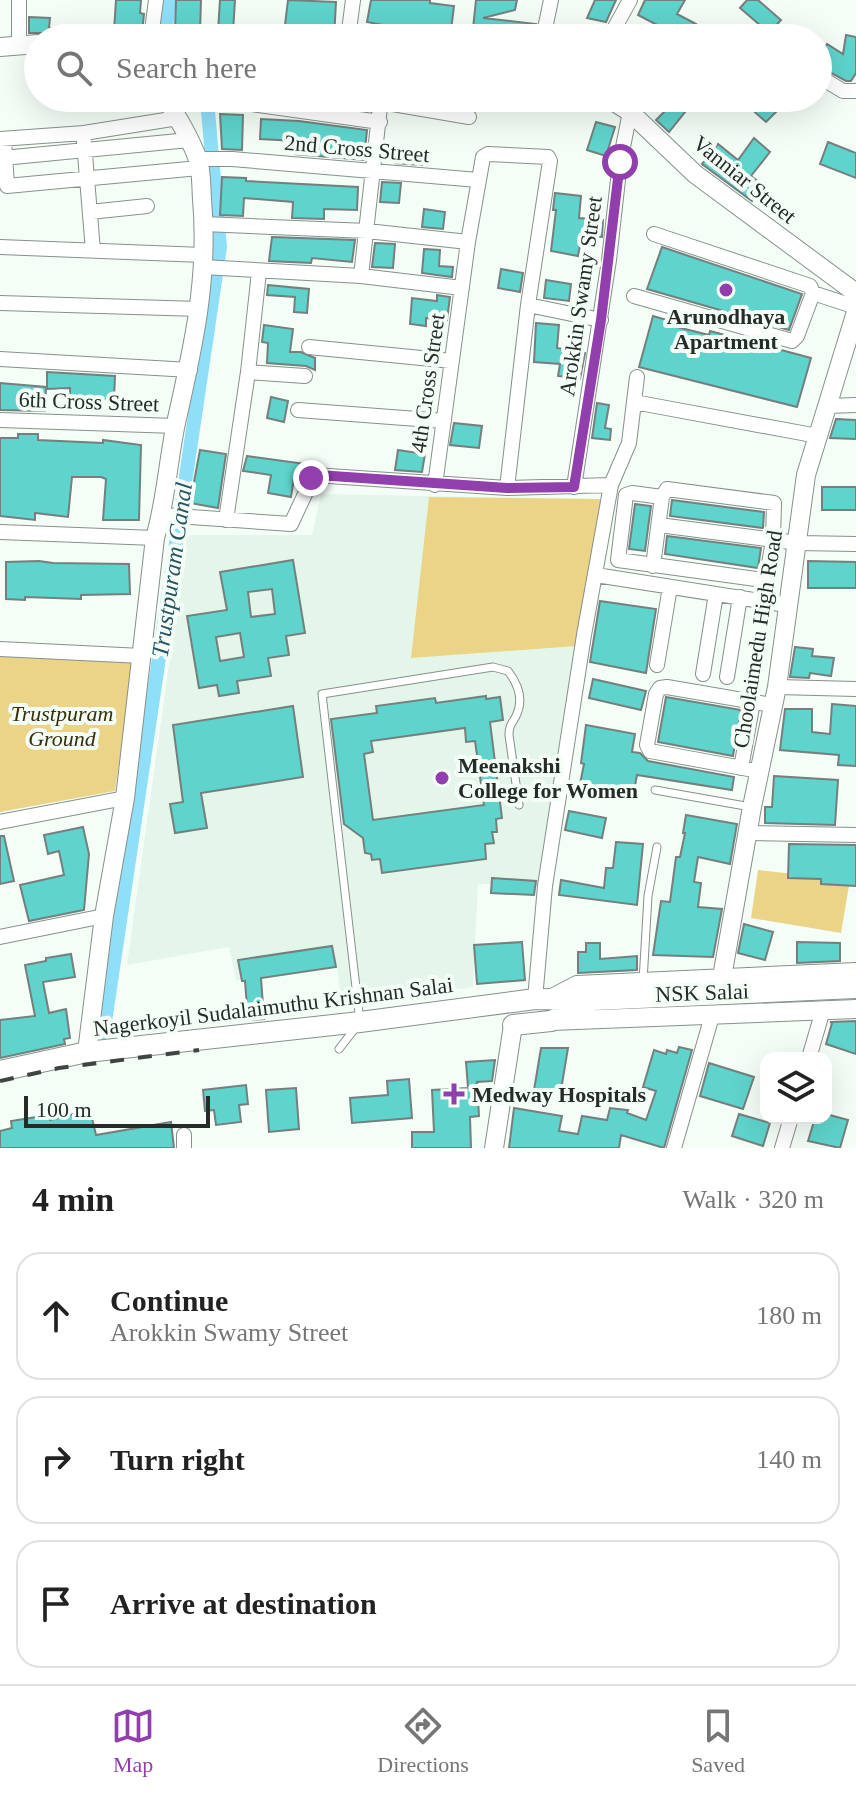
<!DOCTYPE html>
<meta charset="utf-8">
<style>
:root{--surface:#fff;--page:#f6f6f6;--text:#222;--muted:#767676;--line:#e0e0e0;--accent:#923fae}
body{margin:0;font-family:Georgia,serif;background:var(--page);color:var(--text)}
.controls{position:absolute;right:24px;bottom:24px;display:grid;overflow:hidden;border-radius:16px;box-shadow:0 8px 32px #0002}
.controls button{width:72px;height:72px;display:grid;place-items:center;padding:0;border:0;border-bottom:2px solid var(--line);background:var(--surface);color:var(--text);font:40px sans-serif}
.scale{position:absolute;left:24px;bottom:20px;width:186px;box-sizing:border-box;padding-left:8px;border:4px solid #272b28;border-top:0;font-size:22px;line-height:28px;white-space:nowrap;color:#272b28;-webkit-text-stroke:6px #f4fef7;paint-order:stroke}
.stop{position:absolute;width:24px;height:24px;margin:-18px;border:6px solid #923fae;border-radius:50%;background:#fff}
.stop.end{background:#923fae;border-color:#fff;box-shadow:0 2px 8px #0008}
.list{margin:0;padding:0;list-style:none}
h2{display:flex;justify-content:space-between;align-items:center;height:104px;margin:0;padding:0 32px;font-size:34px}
h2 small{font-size:26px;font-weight:400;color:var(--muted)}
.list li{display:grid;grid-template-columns:52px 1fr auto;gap:24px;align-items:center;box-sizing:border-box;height:128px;margin:0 16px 16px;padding:0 16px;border:2px solid var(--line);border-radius:24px}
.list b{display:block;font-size:30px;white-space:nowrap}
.list p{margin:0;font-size:26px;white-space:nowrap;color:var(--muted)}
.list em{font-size:26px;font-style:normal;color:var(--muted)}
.icon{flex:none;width:44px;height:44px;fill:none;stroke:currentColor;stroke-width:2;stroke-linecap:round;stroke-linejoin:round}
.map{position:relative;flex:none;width:856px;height:1148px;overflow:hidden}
.search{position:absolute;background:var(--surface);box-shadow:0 8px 32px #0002;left:24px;right:24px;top:24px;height:88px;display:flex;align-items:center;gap:20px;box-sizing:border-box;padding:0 28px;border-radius:44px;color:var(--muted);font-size:30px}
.sheet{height:536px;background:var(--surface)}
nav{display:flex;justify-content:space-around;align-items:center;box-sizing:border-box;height:112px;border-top:2px solid var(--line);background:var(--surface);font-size:22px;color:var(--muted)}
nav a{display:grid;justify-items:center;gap:4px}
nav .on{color:var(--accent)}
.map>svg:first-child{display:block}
</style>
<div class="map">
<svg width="856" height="1148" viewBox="0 0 856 1148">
<rect width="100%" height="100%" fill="#f4fef7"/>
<path fill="#e4f6ea" d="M321,494l280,5 -61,387 -62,-2 -5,103 -131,20 -5,-39 -101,12 -7,-33 -102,18 60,-430h125z"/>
<path fill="#ebd488" d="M429,497l172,2 -25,147 -165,12z
M0,654l134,6 -19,131 -115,21z
M758,870l92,10 -9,53 -90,-15z"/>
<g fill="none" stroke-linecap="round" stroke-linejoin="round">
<path stroke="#90dff9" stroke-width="14" d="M169,0l-3,28 5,10
M102,1042l118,-795 -12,-136 -6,-13"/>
</g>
<path fill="#5ed4cc" stroke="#747f7e" stroke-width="2" fill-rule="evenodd" d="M116,0h25l-1,13 4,1 -2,18 -28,-1z
M176,0h25l-1,32 -25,-1z
M220,0h15l-2,32h-15z
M288,0l48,2 -2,36h-21v-2l-29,-3z
M371,0h59v3l24,3 -4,32h-47l1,-9 -37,-7z
M476,0h41l-2,10 -32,8 53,6 -3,14h-61z
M595,0h21l-10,22 -19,-4z
M645,0h40l-8,14 19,10 -7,14h-7l-44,-23z
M747,0h11l23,20 -12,13 -29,-25z
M29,17l21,1 -1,10h36v10h-37l-6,-5h-13z
M556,27l39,4v7h-42z
M846,35l10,2v36l-5,8h-5l-28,-15v-6l9,-16 16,10z
M678,98h7l4,9 -20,25 -13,-12z
M757,98h16l9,8 -16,16 -17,-15z
M220,114l23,1 -1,35 -20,-1z
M261,119l38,2 68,9 -3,30 -69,-6 1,-13 -36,-2z
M596,122l19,5 -9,29 -19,-6z
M754,138l16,14 -19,24 13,10 -12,15 -50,-37 16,-20 20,16z
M828,142l28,11v25l-36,-14z
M395,150l28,1 -1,14 -27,-2z
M222,177l24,1v3l112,6 -1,23 -33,-1v10l-32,-1 1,-16 -49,-4 -1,18 -23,-1z
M382,182l19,1 -2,20 -19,-1z
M555,193l26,3 -2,22 24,2 -1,17 -20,-2 -4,21 -27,-5 5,-41h-3z
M424,209l21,3 -2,17 -21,-2z
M272,237l83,3 -3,22 -40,-4 -1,5 -42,-2z
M375,243l20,1 -2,24 -21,-1z
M662,247l140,47 -13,36 -142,-41z
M424,249l16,1 -1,16 14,1 -1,10 -30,-4z
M501,269l22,4 -3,19 -22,-4z
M546,280l25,4 -2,17 -25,-3z
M268,285l41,4 -2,24 -13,-1 1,-15 -28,-2z
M437,295l13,2 -3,23 -21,-2v8l-16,-2 2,-26 25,3z
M653,316l17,5 -1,4 40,10 1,-4 101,27 -14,49 -158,-40z
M536,323l23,2 -2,23 28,5 -5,26 -22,-3 2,-12 -26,-2z
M264,325l29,4 -3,23h11l14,6v12l-9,-4 -39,-3 1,-20 -6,-1z
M47,372l68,4 -1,24 -44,-4v-8l-23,1z
M0,383l46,4 -1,24 -45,-1z
M271,397l17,4 -4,21 -17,-4z
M597,403l12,2 -4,23 6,1 -1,11 -18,-2z
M836,419l20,1v19l-26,-1z
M454,423l28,3 -3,22 -29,-3z
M18,434h20v6l65,3v-3l38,5 -2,75h-36l3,-41 -5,-2h-29l-4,40 -33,-4v7l-35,-4v-78h18z
M200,450l26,4 -8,54 -28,-5z
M398,450l27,4 -3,18 -27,-2z
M247,456l59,8 -1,6 -4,9 -7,-1 -3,19 -23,-4 3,-18 -28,-4z
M822,487h34v23h-34z
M672,500l92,12 -1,16 -93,-12z
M635,504l16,2 -6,45 -16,-2z
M667,536l94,12 -3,20 -93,-14z
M293,560l12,73 -19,3 3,19 -21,3 3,18 -34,5 2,12 -20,3 -2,-11 -18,3 -12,-72 40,-6 -7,-38zM272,589l3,25 -24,3 -3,-25zM240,633l4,24 -24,4 -4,-24z
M39,561l14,2 76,1 1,30 -49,1v4l-56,-2v3l-19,-1v-37z
M808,561l48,1v26h-48z
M600,601l56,8 -10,64 -56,-11z
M795,647l18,2 -1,7 22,2 -3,18 -21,-3 -1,5 -19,-1z
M593,679l53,12 -5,19 -52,-12z
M486,696v3l14,-2 3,23 -13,2 12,96 -6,1 1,13h-5l2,11 -9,1 1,15 -104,14 -2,-14 -8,1 -1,-6 -6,-1 -2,-15 -19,-14 -13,-105 46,-6 -1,-7 59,-8 1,5zM465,728l1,14 9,-1 9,64 -111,15 -9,-66 9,-2 -2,-11z
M666,697l75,13 -8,46 -75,-14z
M832,704l24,2v60l-18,-1 1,-10 -59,-5 5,-41h27v23l18,2z
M293,706l10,71 -102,16 6,35 -32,5 -5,-29 13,-2 -10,-77z
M586,725l49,9 -3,18 8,1 8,8 86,16 -2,13 -95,-15 -4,22 -23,-3v-4l-30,-6 4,-20 -3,-1z
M774,776l64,4 -3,45 -70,-2v-16h7z
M569,811l37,7 -4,20 -37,-8z
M686,815l51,9 -7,40 -32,-7 -4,25 7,1 -3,24 24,2 -9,48 -60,-2 8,-54 9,1 6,-45h4l5,-24h-2z
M83,827l6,27 -5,56 -55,11 -9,-36 44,-10 -5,-24 -11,3 -4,-19z
M0,836h4l10,45 -14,3z
M616,842l27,2 -6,61 -78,-10 2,-15 43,8 2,-20h7z
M789,844l67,1v41l-35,-2v-5l-33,-1z
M492,878l44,3 -2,14 -43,-2z
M744,924l29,8 -8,28 -27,-7z
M522,942l3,38 -48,4 -3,-39z
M797,942l43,1v18l-43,2z
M586,943h14v16l37,-3v14l-59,3v-21h8z
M332,946l4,21 -75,11 3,41 -16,1 -3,-39h-3l-4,-21z
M71,954l4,23 -32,5 6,31 17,-4 4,29 -6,1 1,5 -65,14v-38l35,-4 -10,-51 21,-4v-3z
M856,1021v33l-30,-10 6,-21 -2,-1z
M679,1047l13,3 -28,98 -43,-13 -2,13h-110l5,-40 48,8 -3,15 19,3 4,-18 25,4 3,-12 18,2 -1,3 19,7 10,-29 -13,-4 11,-37 12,4 1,-4 10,3z
M541,1048h27l-7,42h-27z
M495,1060l-3,21 -15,1 2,34 -9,1 1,31h-59v-16h22l-2,-42 36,-2 -2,-26z
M709,1063l45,14 -11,32 -43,-13z
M409,1079l3,39 -60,5 -2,-25 38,-3 -1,-14z
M246,1085l2,19 -9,1 2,17 -25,3 -2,-15 -9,1 -2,-21z
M296,1088l3,41 -30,3 -3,-42z
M90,1110l6,25 75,-13 3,26h-174v-17l12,-3 -1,-7 38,-6 1,5z
M739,1114l31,9 -7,23 -31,-10z
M826,1114l22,6 -8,28 -32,-7 7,-23h11z"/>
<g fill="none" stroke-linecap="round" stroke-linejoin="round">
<g stroke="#87908a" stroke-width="9">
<path id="lane" d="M655,790l96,17
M643,981l5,-85 9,-49
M339,1049l21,-27 -38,-328 171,-27 15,4c10,13 16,29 8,45 -4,8 -7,9 -7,19l10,70"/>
</g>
<g stroke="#87908a" stroke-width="16">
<path id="street" d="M151,38l5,-38
M348,38l5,-38
M543,38l8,-38
M609,38l21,-38
M19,45v-45
M818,76l25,15h13
M237,102l143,20
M381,102l88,15
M0,139l84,-6 94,-15
M4,139l3,47 192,-18
M84,142l9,109
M3,158l186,-18
M199,159h33l246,21
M90,212l57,-6
M204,224l163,7 101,11
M0,247l203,8
M203,267l158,9 101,12
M361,276l20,-178
M813,293l43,14
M634,296l158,45 5,-5 16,-43 -3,-7 -156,-52
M0,303l200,6
M528,305l73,15
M309,347l143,14
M0,359l190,11
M248,372l57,4
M634,402l184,34
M827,406l29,-1
M298,410l146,11
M0,420l176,6
M435,485l33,-243 15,-85 5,-3 60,3 2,4 -22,144 -21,183
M574,487l35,-227 11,-98 10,-50
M667,489l107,14 -1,37 -6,36 -4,4 -145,-20 8,-65 6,-2 30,4z
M162,515l129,9 23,-49 193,13 104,-3
M226,520l22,-148 11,-100
M659,525l139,18 58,1
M0,532l155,6
M653,566l9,-69
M596,575l190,30
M0,649l142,7
M657,665l13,-78
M703,674l13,-80
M727,677l13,-80
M777,687l79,2
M741,768l12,-66
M759,771l-109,-20 -3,-6 9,-51 4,-6 7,-1 105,18
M0,822l125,-24
M747,833l109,2
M0,937l104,-21
M535,999l10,-113 39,-251 27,-150 18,-42 8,-66
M809,1058l14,-48
M184,1135v13
M674,1148l38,-132
M782,1148l9,-30"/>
</g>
<g stroke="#87908a" stroke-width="20">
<path id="secondary" d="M0,47l38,-3
M608,98l22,14 65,62 161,119
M722,977l30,-170 25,-120 29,-212 50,-163
M552,998l25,-13 279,-13
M551,1021l305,-12
M87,1052l17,-136 21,-118 30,-260c11,-38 13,-77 21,-115 17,-75 33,-145 26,-224 -1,-13 0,-30 -5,-42 -8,-21 -20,-41 -32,-59
M494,1148l19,-123"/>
</g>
<g stroke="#87908a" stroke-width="22">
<path id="primary" d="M513,1025l38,-4 39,-19
M0,1071l87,-19 273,-30 175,-23 59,1 262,-12"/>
</g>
<use href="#lane" stroke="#fff" stroke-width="7"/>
<use href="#street" stroke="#fff" stroke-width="14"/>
<use href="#secondary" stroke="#fff" stroke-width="18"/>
<use href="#primary" stroke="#fff" stroke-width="20"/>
<path stroke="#404541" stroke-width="4" stroke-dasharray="14 14" stroke-linecap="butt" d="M0,1081l59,-13 140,-18"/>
</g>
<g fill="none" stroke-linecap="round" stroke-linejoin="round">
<path stroke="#923fae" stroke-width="10" d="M311,478l7,-3 189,13 67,-1 27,-167 19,-158"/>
</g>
<g fill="#923fae" stroke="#f4fef7" stroke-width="3">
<circle cx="726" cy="290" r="8"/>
<circle cx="442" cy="778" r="8"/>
<path d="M450 1082h8v8h8v8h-8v8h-8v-8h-8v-8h8z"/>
</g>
<g text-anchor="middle" stroke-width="8" stroke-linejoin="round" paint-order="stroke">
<g font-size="22" fill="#272b28" stroke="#f4fef7">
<text transform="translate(357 148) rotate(5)" y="8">2nd Cross Street</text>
<text transform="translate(745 179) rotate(39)" y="8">Vanniar Street</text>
<text transform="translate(580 296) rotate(-82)" y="8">Arokkin Swamy Street</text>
<text transform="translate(427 383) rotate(-82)" y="8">4th Cross Street</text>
<text transform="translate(89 401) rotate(2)" y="8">6th Cross Street</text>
<text transform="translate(757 639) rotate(-81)" y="8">Choolaimedu High Road</text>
<text transform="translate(702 992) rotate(-2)" y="8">NSK Salai</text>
<text transform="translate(273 1006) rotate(-7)" y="8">Nagerkoyil Sudalaimuthu Krishnan Salai</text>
</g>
<g font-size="22" font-weight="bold" fill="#272b28" stroke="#f4fef7" text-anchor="start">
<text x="726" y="324" text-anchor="middle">Arunodhaya<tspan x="726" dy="25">Apartment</tspan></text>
<text x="458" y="773">Meenakshi<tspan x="458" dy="25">College for Women</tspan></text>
<text x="472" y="1102">Medway Hospitals</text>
</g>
<g font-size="22" font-style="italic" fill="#382e08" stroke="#f4fef7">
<text x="62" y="721">Trustpuram<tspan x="62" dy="25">Ground</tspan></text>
</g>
<g font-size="24" font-style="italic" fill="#275462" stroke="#f4fef7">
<text transform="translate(172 570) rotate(-82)" y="8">Trustpuram Canal</text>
</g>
</g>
</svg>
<div class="controls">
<button><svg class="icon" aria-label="layers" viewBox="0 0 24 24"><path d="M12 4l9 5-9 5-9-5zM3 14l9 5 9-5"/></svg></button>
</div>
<div class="scale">100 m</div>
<div class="stop" style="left:620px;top:162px"></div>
<div class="stop end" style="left:311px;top:478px"></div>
<div class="search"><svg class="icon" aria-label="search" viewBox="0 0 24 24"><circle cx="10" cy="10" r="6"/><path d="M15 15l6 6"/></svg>Search here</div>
</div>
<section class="sheet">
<h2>4 min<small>Walk · 320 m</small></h2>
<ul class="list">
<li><svg class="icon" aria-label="ahead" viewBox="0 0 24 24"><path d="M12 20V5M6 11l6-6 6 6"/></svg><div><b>Continue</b><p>Arokkin Swamy Street</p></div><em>180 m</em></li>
<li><svg class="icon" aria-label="right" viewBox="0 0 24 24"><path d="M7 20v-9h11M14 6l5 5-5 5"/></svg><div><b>Turn right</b></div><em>140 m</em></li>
<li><svg class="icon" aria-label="arrive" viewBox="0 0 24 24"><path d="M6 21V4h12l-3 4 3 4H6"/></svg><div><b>Arrive at destination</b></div></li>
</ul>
</section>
<nav>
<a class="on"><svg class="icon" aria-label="map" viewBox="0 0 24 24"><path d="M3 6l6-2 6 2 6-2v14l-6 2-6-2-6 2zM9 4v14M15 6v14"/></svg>Map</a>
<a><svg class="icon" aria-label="directions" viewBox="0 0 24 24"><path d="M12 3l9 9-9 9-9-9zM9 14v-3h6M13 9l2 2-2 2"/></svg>Directions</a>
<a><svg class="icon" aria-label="saved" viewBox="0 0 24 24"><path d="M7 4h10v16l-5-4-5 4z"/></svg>Saved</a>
</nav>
